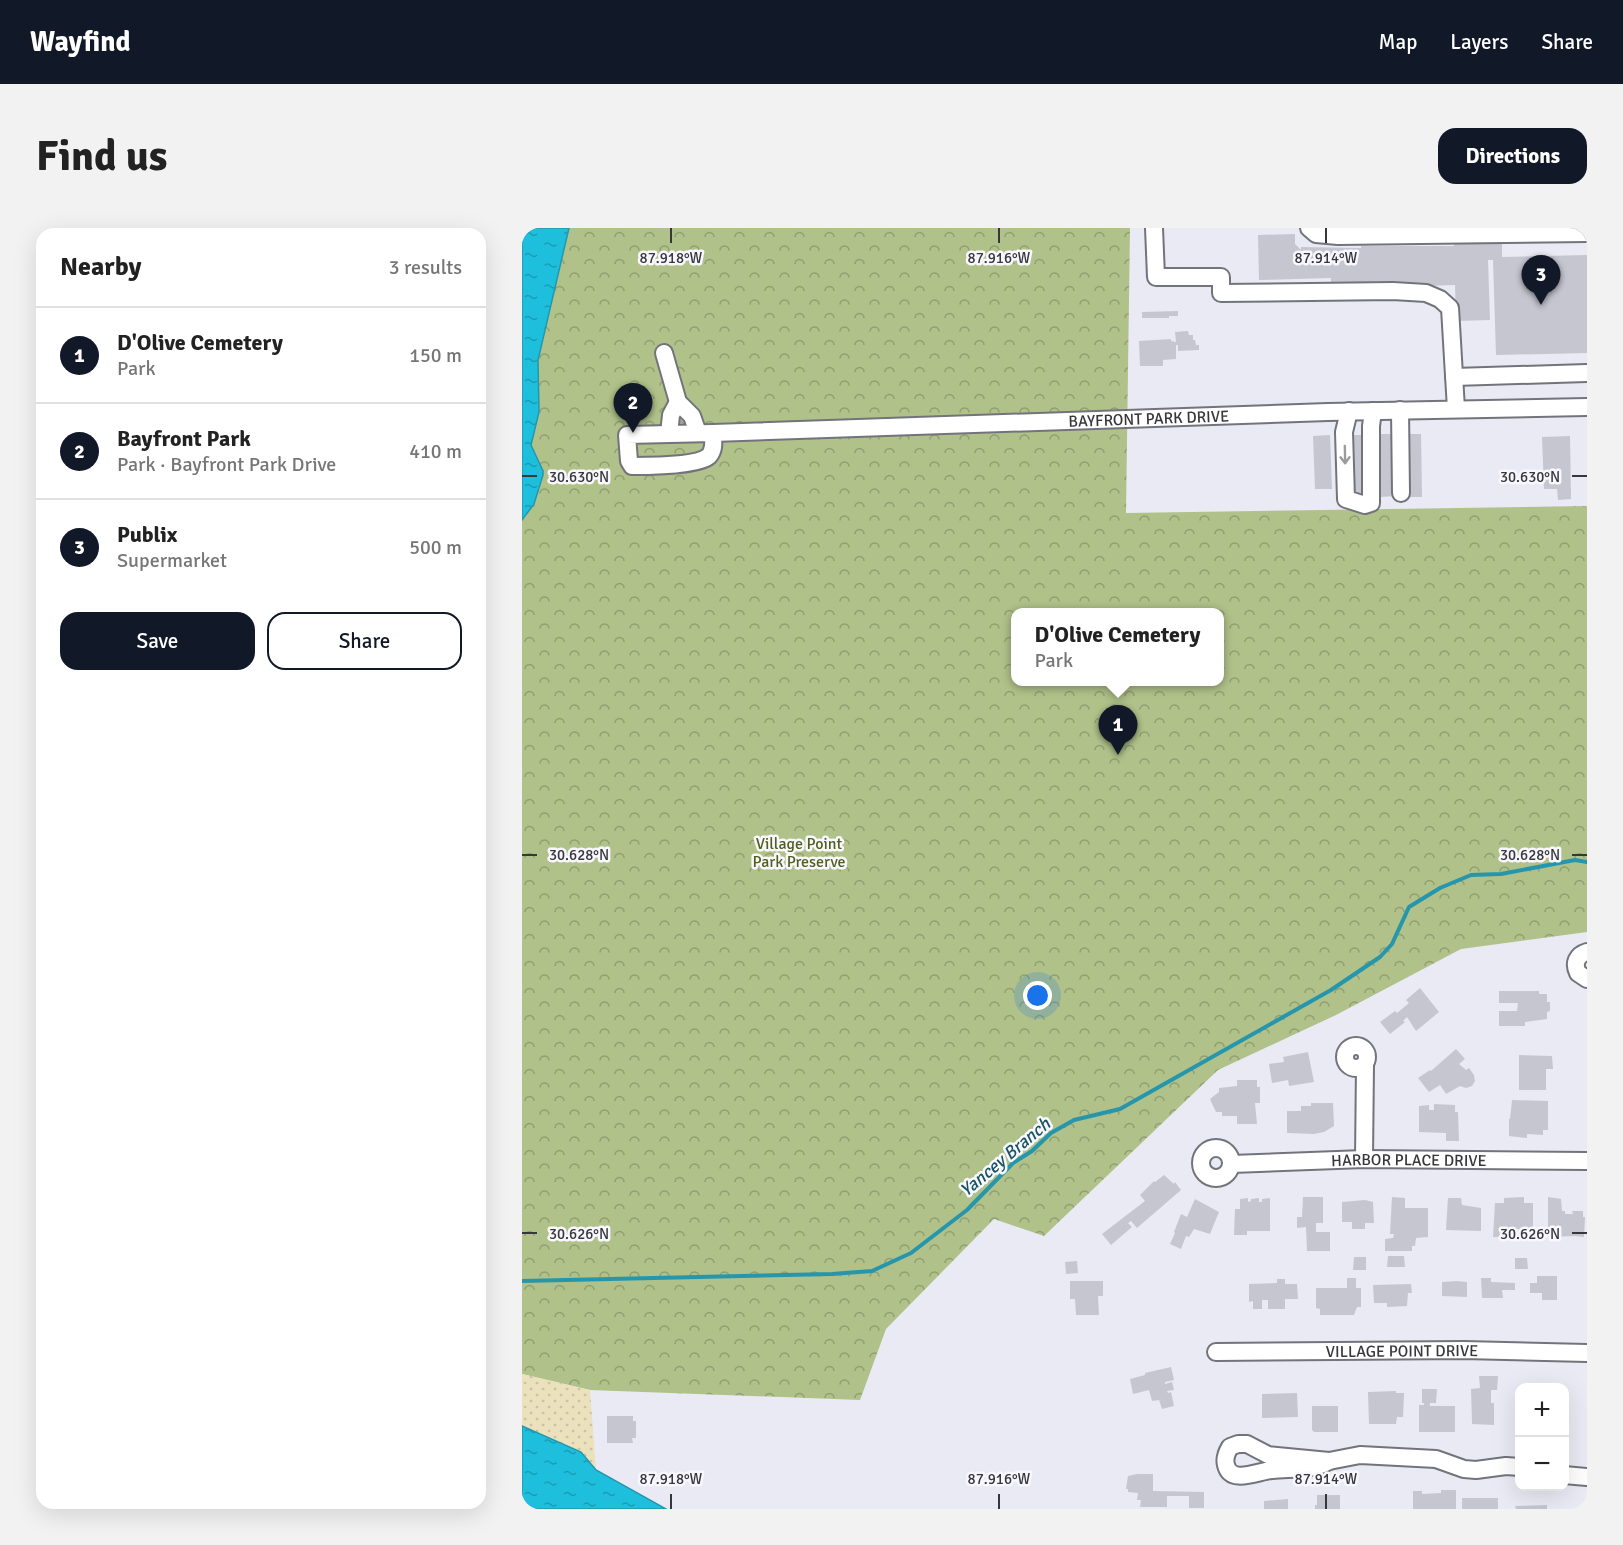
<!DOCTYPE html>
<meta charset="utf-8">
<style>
:root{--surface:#fff;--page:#f2f2f2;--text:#222;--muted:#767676;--line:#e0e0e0;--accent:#111827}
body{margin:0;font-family:Signika,sans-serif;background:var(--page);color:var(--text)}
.controls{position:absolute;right:18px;bottom:18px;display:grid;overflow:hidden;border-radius:12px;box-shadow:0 6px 24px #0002}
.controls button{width:54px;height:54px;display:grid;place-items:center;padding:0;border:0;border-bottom:2px solid var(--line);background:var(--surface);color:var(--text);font:30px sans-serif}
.you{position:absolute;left:516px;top:768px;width:21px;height:21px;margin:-15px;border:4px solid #fff;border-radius:50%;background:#1a73e8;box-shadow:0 0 0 9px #1a73e833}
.badge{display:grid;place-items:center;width:39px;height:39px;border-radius:50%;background:var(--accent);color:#fff;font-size:20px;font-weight:700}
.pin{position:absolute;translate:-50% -50px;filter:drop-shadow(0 2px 3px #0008)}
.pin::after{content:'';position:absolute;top:32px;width:21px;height:18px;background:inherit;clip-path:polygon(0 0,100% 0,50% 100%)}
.popup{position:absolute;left:489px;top:380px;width:213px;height:78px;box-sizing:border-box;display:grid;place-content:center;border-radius:12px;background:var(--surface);filter:drop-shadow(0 2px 4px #0005);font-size:20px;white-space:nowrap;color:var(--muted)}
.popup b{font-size:22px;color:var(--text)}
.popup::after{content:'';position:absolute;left:50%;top:100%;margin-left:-12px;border:12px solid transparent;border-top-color:var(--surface)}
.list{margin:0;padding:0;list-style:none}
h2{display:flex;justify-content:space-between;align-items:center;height:78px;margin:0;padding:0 24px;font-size:26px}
h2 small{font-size:20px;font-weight:400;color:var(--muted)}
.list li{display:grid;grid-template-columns:39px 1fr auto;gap:18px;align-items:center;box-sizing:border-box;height:96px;padding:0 24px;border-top:2px solid var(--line)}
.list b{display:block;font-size:22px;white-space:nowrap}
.list p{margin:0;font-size:20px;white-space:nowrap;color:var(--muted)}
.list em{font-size:20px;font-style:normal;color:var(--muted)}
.actions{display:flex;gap:12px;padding:18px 24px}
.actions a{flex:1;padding:14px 0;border:2px solid var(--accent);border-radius:18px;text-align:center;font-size:21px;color:var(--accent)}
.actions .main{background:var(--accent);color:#fff}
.map{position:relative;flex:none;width:1065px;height:1281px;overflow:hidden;border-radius:18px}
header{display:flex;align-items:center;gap:36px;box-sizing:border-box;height:84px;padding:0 30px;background:var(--accent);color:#fff}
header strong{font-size:28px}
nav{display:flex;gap:33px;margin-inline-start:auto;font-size:21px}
.intro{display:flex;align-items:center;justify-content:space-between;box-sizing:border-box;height:144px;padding:0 36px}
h1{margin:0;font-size:42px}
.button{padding:15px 27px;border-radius:18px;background:var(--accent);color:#fff;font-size:21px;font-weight:700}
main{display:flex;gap:36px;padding:0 36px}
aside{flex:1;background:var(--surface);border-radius:18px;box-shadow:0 6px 24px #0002}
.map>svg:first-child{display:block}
</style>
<header>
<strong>Wayfind</strong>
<nav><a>Map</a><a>Layers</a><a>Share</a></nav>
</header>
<div class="intro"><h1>Find us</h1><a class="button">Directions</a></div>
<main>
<aside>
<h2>Nearby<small>3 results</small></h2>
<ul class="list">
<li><span class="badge">1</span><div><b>D'Olive Cemetery</b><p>Park</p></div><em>150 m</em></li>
<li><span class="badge">2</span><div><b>Bayfront Park</b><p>Park · Bayfront Park Drive</p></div><em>410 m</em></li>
<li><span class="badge">3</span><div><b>Publix</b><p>Supermarket</p></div><em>500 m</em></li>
</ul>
<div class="actions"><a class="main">Save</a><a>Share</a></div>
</aside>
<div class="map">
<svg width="1065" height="1281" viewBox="0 0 1065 1281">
<defs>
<pattern id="forest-crowns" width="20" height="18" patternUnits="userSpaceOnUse" patternTransform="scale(1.5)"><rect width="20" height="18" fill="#b0c189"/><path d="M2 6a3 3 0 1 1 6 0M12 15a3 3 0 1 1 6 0" fill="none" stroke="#909e71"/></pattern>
<pattern id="sand-dots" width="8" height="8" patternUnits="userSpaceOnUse" patternTransform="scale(1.5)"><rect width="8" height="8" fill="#ebe1bc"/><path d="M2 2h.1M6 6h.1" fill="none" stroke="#cac2a2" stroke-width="1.8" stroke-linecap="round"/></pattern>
<pattern id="water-ripples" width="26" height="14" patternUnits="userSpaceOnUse" patternTransform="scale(1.5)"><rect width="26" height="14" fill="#1dbfdd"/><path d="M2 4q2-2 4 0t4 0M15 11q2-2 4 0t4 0" fill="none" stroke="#1a9cb4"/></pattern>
</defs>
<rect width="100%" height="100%" fill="#eaeaf5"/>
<path fill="url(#forest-crowns)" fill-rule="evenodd" d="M47,0h561l-4,285 461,-7v426l-126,17 -125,66 -118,55 -174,166 -50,-17 -108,110 -26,71 -270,-10 -68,-16v-854l4,-4 17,-41v-4l-12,-26 8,-33 -1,-52zM494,384h204v70h-204z"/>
<path fill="url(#sand-dots)" d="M0,1146l68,16 6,80 -15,-18 -59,-26z"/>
<path fill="url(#water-ripples)" stroke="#2596ac" stroke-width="1.5" d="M0,0h47l-31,132 1,52 -8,33 12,26v4l-9,29 -12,16z
M0,1198l59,26 15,18 70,39h-144z"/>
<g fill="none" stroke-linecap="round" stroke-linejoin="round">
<path stroke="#2596ac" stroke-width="4" d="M0,1053l310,-7 40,-3 39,-18 56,-43 46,-47 19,-12 19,-18 23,-13 46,-11 211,-119 49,-33 12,-13 17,-37 31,-19 31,-13 30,-1 74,-14 12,2"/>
</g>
<path fill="#c6c6d1" d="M773,6v10l6,6v-3l60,1v-2h93v-2l32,-1v1h16v13l85,-2v98l-91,2 -3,-95h-5l2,60 -34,1 -1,-36 -62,2v-6l-62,2v-5l-72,2 -1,-45z
M656,83v5h-9v2h-27v-6z
M666,103l1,4h4v5h2l1,5h3v5l-21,1v-6h-2v14l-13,1v6h-23l-1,-25 32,-2v2l5,1 -1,-10z
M857,206h16l1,62 -16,1z
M882,206h17l1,63h-17z
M808,207l2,54h-17l-2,-53z
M832,207h15l2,63h-16z
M1048,208l1,63 -13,1 -1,-11h-13l-2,-52z
M898,760l19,24 -23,19 -9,-14 -4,4 2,1 -15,12 -10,-12 15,-11 2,2 12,-10 -3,-3z
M977,763h40v3h8v8h3v9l-3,1v7l-22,3v4h-26v-15h18l1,-8h-19z
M934,821l9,10 -6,5 7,6 3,-2 5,7 1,6 -3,5 -6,2 -6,-2 -14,8 -6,-9 -11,7 -11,-14 12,-8 1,1z
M786,824l6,30 -25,4 -1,-6 -16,3 -3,-19 15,-2 -1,-5z
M997,827l33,1 1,13h-7v21h-27z
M715,852h20v7h3v16h-5l2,21h-20v-8h-15v-4h-6l-6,-13 9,-7v-4l18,-2z
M990,872l36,1v29h-5v5l-16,-1v4l-18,-2v-17h1z
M789,875h22l1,23 -10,6 -10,2 -27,-1v-22h14v-5h10z
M912,876l21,1v7h3l1,29h-13v-8l-27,-1v-26l10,-1v5h5z
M642,947l10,9 1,-2 6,8 -44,38 -6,-7 -3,2 4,4 -21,18 -9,-11 43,-33 -5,-6 14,-14 1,1z
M781,969h20v26h-7v9h14v19h-23l-1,-24 -9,1v-11h5z
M870,969l13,1v10h23v29l-12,1 -1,8h-3v5h-27v-12l8,-1 1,-4h-4z
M1002,969v6h9v34h-10l-1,-8h-16v8h-13l2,-34h9v-5z
M1026,969l13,2 1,12h3v3h8l-1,-3h11v6h2l-1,20 -9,-1 -27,1z
M726,970v4l3,-1v-2l8,-1v4h3v-3l8,-1v33h-23v4h-13l1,-26h5v-10z
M926,970h13l1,7 19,3v23l-35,-1z
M673,971l24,13 -9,22 -16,-5 -5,8 -3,-1 -5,13 -11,-5 5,-11 -1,-1 7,-18 6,3z
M843,972l8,2 1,21h-9v6h-13v-7h-10v-20z
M866,1028h16l1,11h-18z
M832,1029h12v13h-13z
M993,1030h12l1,11h-13z
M555,1033l1,12 -12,1 -1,-12z
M1015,1048h20v24h-15v-7h-12v-10h7z
M825,1050h9v10h5v19h-4l-3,8h-34v-6l-4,-1v-20h31z
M959,1050h10v4l24,1v7h-13l1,8h-21z
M755,1051h8v5h12l1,15h-13v10h-17v-9h-6v9h-9v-8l-4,1v-18l28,-1z
M548,1053h33v15h-5l1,19h-23l-1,-16h-5z
M935,1053l10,1v15l-25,-1v-14z
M889,1056l1,9h-4l-1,13 -20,1v-4h-13l-1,-18z
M649,1139l3,13 -9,2v2l7,-2 2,8 -7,1 1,2 3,-1 3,14 -12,3 -3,-9 -7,1 -3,-11 -16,4 -3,-15 15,-4v-2z
M957,1148h19l-1,14h-6v13h3v22l-22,-1 -1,-35 9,-1z
M900,1161h15l-1,14h-6v3h25v26h-36v-27h5v-2h-2z
M874,1163v2h8l-1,24h-6l-1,7h-27l-1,-32z
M775,1165l1,24 -36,1v-24z
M790,1178h26v26h-24l-2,-2z
M85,1188h26v5h3v17h-4l1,5h-26z
M615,1246h16v17l51,1v16h-15v-12h-22v11h-27l1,-7h-4l1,-7 -10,-1v-3h-2l2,-13z
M919,1262h15v19h-43v-18h9v3l19,-1z
M795,1267h23v14h-25v-4h2z
M940,1270h36v11h-36z
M766,1271v10h-24v-8z
M1025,1277v4h-31l-1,-3z"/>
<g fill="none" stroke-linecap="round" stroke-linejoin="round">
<g stroke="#73737c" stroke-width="20">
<g id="minor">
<path d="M632,0l2,49h65v16l172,-2 33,2 14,6 10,9 6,101"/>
<path d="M787,0l7,6 22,2 249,-3"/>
<path d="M142,125l14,49 14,14 6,17"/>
<path d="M932,149l133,-4"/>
<path d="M878,182l1,83"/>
<path d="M827,183l-5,21 2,67 19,6 6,-2v-77l2,-15"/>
<path id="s1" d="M191,205l615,-21 259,-5"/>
<path d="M191,205c0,8 2,16 -4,23 -11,10 -61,10 -77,10l-3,-5 -2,-26z"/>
<path d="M147,206l2,-19 7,-13"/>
<path d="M1065,724c-10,3 -14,11 -9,21l9,6"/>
<circle cx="834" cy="829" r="11"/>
<circle cx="694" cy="935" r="15"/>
<path d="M842,931l1,-94"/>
<path id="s2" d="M710,936l132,-5 223,2"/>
<path id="s3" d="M694,1124l248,-2 123,3"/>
<path d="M716,1216h9l21,11 61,6c-17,10 -38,7 -57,9 -14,1 -41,15 -46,-5 -2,-7 1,-13 4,-18z"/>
<path d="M807,1233l31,-6 76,4 28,10 12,1 30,-4 14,1"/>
<path d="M1042,1247l23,2"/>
</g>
</g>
<use href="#minor" stroke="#fff" stroke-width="16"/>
</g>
<defs><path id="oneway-shaft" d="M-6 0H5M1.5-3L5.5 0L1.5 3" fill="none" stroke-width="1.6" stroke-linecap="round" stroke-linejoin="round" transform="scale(1.5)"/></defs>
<use stroke="#9b9b9d" href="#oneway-shaft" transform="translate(823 227) rotate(89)"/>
<path fill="none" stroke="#37373b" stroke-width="2" d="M149,0v15M477,0v15M804,0v15M0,248h15M1050,248h15M0,627h15M1050,627h15M0,1005h15M1050,1005h15M149,1266v15M477,1266v15M804,1266v15"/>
<g text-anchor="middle" stroke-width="5" stroke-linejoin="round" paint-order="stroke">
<g font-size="16" fill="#37373b" stroke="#f8f7fe">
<text dy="6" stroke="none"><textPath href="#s1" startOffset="436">BAYFRONT PARK DRIVE</textPath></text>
<text dy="6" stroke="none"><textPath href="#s2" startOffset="177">HARBOR PLACE DRIVE</textPath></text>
<text dy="6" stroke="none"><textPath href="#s3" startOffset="186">VILLAGE POINT DRIVE</textPath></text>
</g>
<g font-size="16" fill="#4f5f1c" stroke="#f8f7fe">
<text x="277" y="621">Village Point<tspan x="277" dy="18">Park Preserve</tspan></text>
</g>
<g font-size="18" font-style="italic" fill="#175360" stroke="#f8f7fe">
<text transform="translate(483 929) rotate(-40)" y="6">Yancey Branch</text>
</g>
</g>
<g font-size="15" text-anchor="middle" fill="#37373b" stroke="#f8f7fe" stroke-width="5" stroke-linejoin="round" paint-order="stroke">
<text x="149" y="35">87.918°W</text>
<text x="477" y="35">87.916°W</text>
<text x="804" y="35">87.914°W</text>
<text x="57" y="254">30.630°N</text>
<text x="1008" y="254">30.630°N</text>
<text x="57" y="632">30.628°N</text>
<text x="1008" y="632">30.628°N</text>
<text x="57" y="1011">30.626°N</text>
<text x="1008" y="1011">30.626°N</text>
<text x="149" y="1256">87.918°W</text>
<text x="477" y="1256">87.916°W</text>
<text x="804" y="1256">87.914°W</text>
</g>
</svg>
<div class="controls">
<button>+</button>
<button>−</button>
</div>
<div class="you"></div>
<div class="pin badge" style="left:596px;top:527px">1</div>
<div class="popup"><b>D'Olive Cemetery</b>Park</div>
<div class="pin badge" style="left:111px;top:205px">2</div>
<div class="pin badge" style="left:1019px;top:77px">3</div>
</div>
</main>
